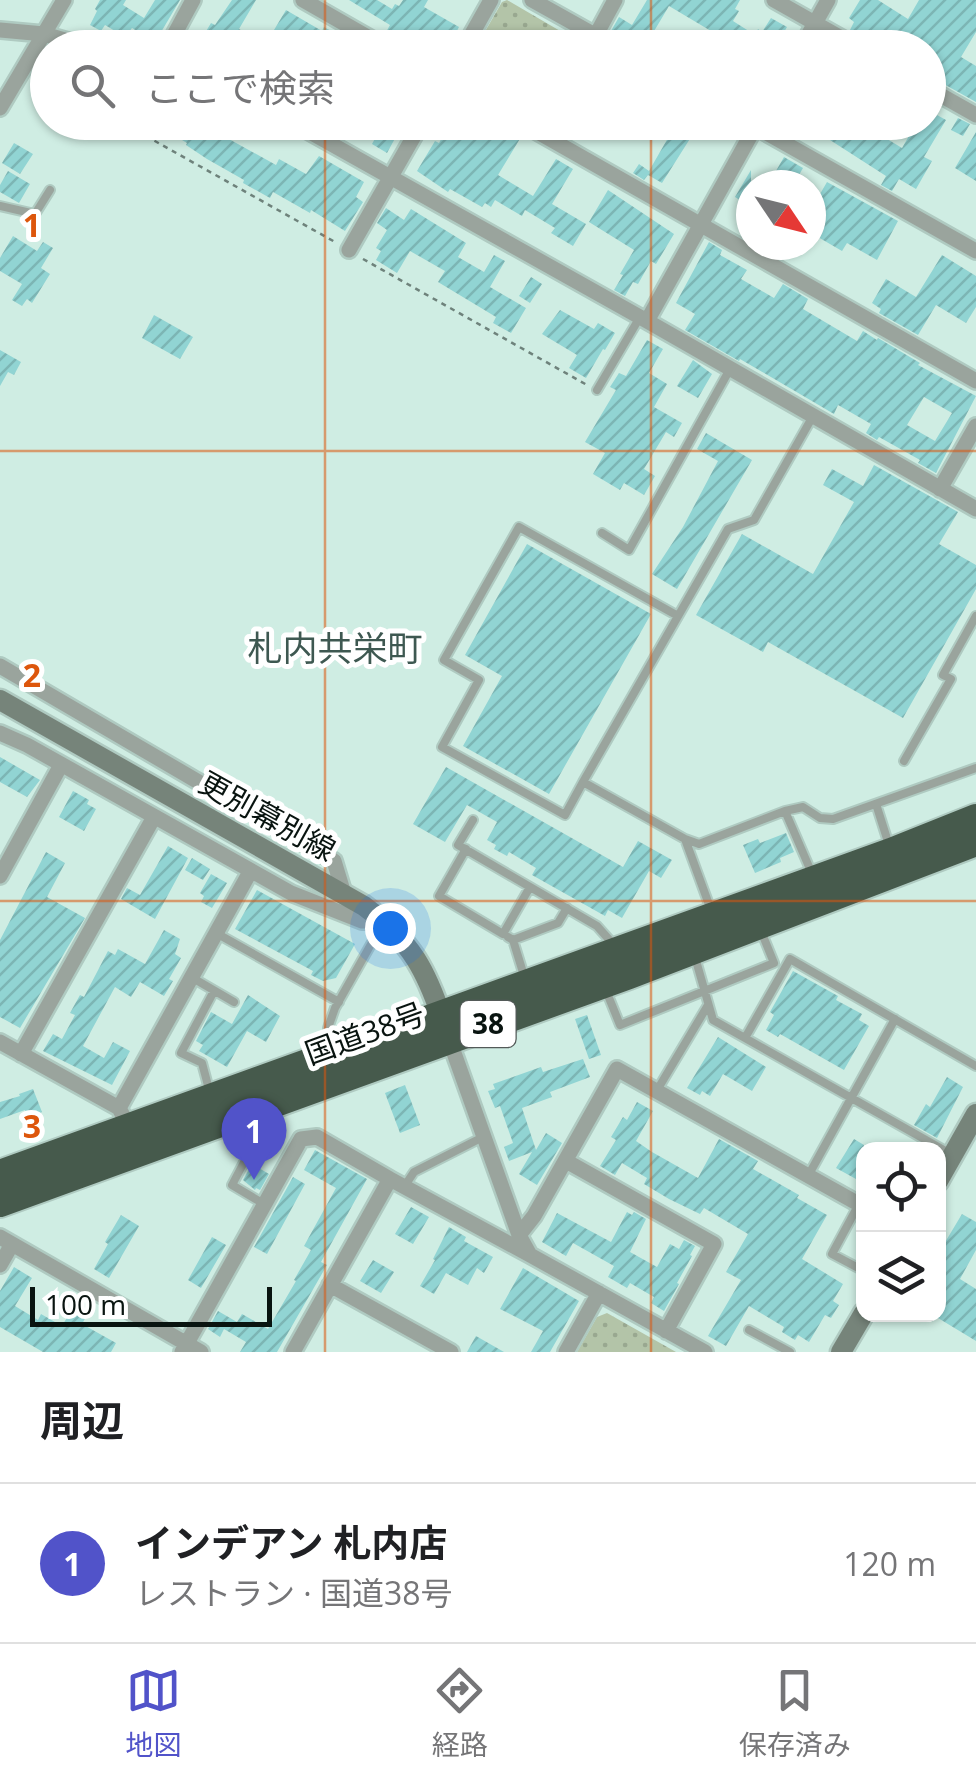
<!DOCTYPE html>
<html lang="ja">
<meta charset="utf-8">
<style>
:root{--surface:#fff;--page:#f2f2f2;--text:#202124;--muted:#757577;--line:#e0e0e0;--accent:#5153c9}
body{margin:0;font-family:"Open Sans","Noto Sans JP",sans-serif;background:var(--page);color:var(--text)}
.controls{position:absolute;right:30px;bottom:30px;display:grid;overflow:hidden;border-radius:20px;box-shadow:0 2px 8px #0004}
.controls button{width:90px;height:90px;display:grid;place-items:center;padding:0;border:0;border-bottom:2px solid var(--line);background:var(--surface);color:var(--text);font:50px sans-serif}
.compass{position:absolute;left:736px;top:170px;width:90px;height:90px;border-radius:50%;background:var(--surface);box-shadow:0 2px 8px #0004;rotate:125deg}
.scale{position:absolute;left:30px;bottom:25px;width:242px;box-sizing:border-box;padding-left:10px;border:5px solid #091410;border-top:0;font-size:28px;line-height:35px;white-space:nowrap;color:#091410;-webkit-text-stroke:8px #fff;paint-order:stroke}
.you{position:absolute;left:390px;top:928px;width:35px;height:35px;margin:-25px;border:8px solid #fff;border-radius:50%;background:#1a73e8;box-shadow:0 0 0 15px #1a73e833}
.badge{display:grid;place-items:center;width:65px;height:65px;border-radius:50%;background:var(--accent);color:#fff;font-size:32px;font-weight:700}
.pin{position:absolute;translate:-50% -82px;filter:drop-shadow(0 2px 5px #0008)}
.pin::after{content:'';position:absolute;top:52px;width:35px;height:30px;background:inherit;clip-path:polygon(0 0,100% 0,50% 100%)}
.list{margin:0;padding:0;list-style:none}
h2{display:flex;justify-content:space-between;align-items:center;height:130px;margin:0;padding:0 40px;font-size:42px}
h2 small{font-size:32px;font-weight:400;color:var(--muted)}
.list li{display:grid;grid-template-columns:65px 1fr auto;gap:30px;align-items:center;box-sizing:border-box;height:160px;padding:0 40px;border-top:2px solid var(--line)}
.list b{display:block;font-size:38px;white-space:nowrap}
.list p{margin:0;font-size:32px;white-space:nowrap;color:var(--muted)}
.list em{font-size:32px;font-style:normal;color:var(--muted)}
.icon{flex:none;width:55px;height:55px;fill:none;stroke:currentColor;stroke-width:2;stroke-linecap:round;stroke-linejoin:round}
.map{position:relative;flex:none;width:976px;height:1352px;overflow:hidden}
.search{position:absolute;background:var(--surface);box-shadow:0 2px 8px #0004;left:30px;right:30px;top:30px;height:110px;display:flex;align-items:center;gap:25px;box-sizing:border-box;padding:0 35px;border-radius:55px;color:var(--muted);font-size:38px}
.sheet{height:290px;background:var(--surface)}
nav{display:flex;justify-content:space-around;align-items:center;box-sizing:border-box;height:140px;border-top:2px solid var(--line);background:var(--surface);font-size:28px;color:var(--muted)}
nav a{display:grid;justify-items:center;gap:5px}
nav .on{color:var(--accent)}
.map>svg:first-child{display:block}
</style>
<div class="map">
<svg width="976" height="1352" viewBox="0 0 976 1352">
<defs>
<pattern id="park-dots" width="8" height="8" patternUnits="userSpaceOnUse" patternTransform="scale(2.5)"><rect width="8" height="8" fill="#b3c4a8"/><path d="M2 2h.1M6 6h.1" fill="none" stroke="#99a890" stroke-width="1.8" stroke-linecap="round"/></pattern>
<pattern id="building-hatch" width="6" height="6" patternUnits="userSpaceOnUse" patternTransform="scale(2.5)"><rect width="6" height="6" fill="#91d4d3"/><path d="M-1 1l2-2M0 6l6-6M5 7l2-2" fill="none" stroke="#7cb5b4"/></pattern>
</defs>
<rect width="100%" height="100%" fill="#cfede3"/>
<path fill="url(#park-dots)" d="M507,0l72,42 -3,5h-100l26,-45z
M607,1313l69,39h-99l20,-35z"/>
<path fill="url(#building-hatch)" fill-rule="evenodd" d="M100,0h26l-3,5 21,13 11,-18h25l-23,39 -5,-3 -2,3 -18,-11 -7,9 -20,-12 -4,6 -11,-6 7,-14 -2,-2z
M232,0h24l-17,29 33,19h-65l-8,-5 12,-20 4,2z
M349,0h28l15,9 3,-5 4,2 4,-6h25l-4,7 35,20 -11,21h-40l-23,-14 5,-9z
M647,0h93l-5,9 4,2 -6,10 22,14 3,-6 4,3 9,-14 16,9 -12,21h-67l8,-14 -47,-28 -25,42 -33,-17 8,-14 13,8z
M860,0h18l30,19 11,-19h57v32l-15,25 15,9v36l-43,-24 4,-6 -9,-5v-19h-53l-25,-18 4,-8 -5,-4z
M286,10l36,21 2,-4 21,12 -5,9h-59l-13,-8z
M928,110l18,10 -22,37 8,4 -16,28 -17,-10 -7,12 -11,-6 5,-9 -56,-36 10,-18h32l-3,6 33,20 15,-26h11z
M958,118l12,6 -7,12 -12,-6z
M152,122h73l-7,11 58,32 3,-6 27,15 13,-18 45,26 -8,15 7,5 -18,29 -34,-21 -1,3 -37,-21 -3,6 -27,-15 1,-3 -37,-21 -21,-14 1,-2z
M384,122h20l-17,31 -15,-9z
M457,122h17l23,14 6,-10 18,11 -23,38 35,21 23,-37 17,10 -21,35 34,20 -13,22 -22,-13 4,-5 -30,-18 -3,6 -27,-16 -4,7 -6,-4 -3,4 -32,-18 -2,3 -31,-21 18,-30 4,2 7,-13 5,3z
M642,122h49l7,4 -36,57 -14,-8 -4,5 -11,-7 6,-9 10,7 19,-33z
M976,132v49l-21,-13z
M14,143l19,11 -13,20 -18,-11z
M784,157l19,11 -10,17h-25z
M751,170v37l-16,-10z
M8,171l22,13 -11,19 -19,-11v-7z
M827,182l71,39 -21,39 -30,-17 -5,8 -31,-18v-35l5,3z
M608,190l66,44 -18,30 -5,-3 -13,23 -5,-2 -8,14 -11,-6 9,-15 -3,-1 14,-24 -45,-28z
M386,208l18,12 7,-11 55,34 -8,14 26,15 10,-17 11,6 -15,26 36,21 -15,25 -18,-10 3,-6 -58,-35 7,-11 -35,-20 -13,22 -21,-13 5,-9 -5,-3 11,-18 -10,-7z
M13,236l24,15 6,-9 10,6 -12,20 9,6 -18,29 -5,-4 -5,7 -10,-6 10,-16 -22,-13v-13z
M709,242l13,8 -2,5 27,15 -6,9 33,19 9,-14 25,15 -5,10 54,32 6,-10 14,9 1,-2 42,25 -2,2 58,31 -40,77 -18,-10 2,-3 -41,-23 -2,3 -11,-7 5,-9 -33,-19 -4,9 -94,-55 -1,2 -54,-31 10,-16 -19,-11zM924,397l28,16 -17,28 -28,-16z
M942,255l34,21v31l-10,16 -30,-18 -18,30 -39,-22 2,-4 -9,-6 14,-24 30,18z
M531,277l11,7 -12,19 -11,-7z
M560,310l34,19 4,-6 17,10 -10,17 -2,-1 -17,29 -17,-10 8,-13 -35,-21z
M154,315l39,22 -13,22 -38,-21z
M647,340l16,9 -14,24 18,11 -13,23 28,16 -8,14 -8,-5 -22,37 11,7 -11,19 -20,-12 -4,7 -27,-16 12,-21 -20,-11 31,-52 -6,-3 9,-14 7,3z
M0,350l21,12 -7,13 -6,-3 -8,14z
M693,360l19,14 -14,24 -21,-12z
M706,433l46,27 -75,129 -25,-15 31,-47 35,-66 -21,-12z
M874,465l84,47 -19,32 37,21v24l-73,129 -135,-76 -5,10 -67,-37 46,-81 71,40 41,-72 -31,-17 9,-16 31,17z
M527,544l124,70 -102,180 -86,-48 39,-70 -37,-21z
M0,757l40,23 -13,17 -27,-15z
M446,767l177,100 15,-26 34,19 -11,18 -12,-7 -27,47 -14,-8 -3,6 -73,-41 4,-7 -27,-16 -2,4 -13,-7 2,-4 -9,-5 10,-18 -30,-17 -22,37 -32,-18z
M73,791l16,9 -2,4 9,5 -12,22 -25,-14z
M786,833l8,19 -14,6 1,4 -26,11 -12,-28 15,-6 2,4z
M168,846l20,12 -33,61 -34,-20 6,-11 13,7z
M46,852l19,11 -18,34 38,21 -65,110 -20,-11v-77z
M192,858l18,11 -7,11 -18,-10z
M211,874l16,9 -15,25 -11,-6 3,-6 -4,-3z
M257,890l98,54 -19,34 -13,3 -12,-6 2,-4 -78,-42z
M164,930l16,9 -5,15 6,4 -12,21 4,2 -9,15 -24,-14 -9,15 -16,-10 -32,59 21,12 9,-16 17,9 -18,34 -69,-34 10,-17 9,5 13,-24 -5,-2 10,-18 4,2 24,-46 7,4 3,-6 27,15z
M793,971l45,25 -2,4 26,14 -3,6 10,6 -25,44 -64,-36 -2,3 -12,-7 8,-15 -4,-3z
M248,995l32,21 -14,26 -19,-11 -20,36 -28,-16 4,-6 -7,-4 15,-29 21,12z
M587,1015l14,40 -12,4 -14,-40z
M718,1037l48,30 -14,24 -29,-17 -13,22 -8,-5 -2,4 -13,-7z
M583,1059l7,18 -40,15 2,5 -30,11 14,42 10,-17 16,10 -25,42 -18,-11 13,-22 -23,9 -5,-14 9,-4 -13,-37 -5,2 -7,-17 7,-2 -2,-5 48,-17 2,5z
M947,1077l16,10 -26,51 -23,-13 12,-21 4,3z
M405,1085l15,40 -20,8 -15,-40z
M33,1089l9,23 -14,6 -3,-8 -25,9v-17l20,-6 -1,-2z
M637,1102l16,9 -17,30 16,11 46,26 21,-39 39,22 -5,8 46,26 -2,3 30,17 -25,44 41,25 -10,17 6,4 -8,13 -6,-3 -16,27 -11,-7 -3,5 -13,-8 2,-5 -35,-21 -23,40 -18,-10 33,-56 -15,-8 22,-38 -44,-26 -4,6 -31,-15 -25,-15 3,-6 -25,-15 -7,12 -15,-9 16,-26 -5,-3 12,-20 4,3z
M854,1139l10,6v23l-8,11 -20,-11z
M315,1150l52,29 -46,83 6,3 -50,87h-37l6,-10 -22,-13 -4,8 -12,-8 10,-18 19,11 5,-8 26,15 28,-48 -2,-1 17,-30 -7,-4 32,-58 -32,-18z
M252,1164l17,10 -9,16 -4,-2 -1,2 -12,-10z
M293,1177l12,7 -38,70 -13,-7z
M411,1207l18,10 -16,27 -18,-10z
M627,1212l5,3 2,-3 12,7 -16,33 27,15 13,-23 9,5 5,-9 11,6 -5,9 2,1 -15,27 2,1 -15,27 -13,-8 3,-6 -24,-14 -3,5 -19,-11 6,-11 -41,-23 -7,13 -24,-14 15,-29 54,29z
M962,1214l14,8v28l-16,29 16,10v52l-38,-23v-64z
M121,1215l18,11 -30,52 -15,-9 14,-25 -3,-2z
M449,1227l17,10 -2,4 29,16 -9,16 -7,-5 -9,17 -22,-12 -12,21 -14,-8 15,-26 -2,-1z
M212,1237l14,8 -25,43 -13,-8z
M373,1260l21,12 -13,21 -21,-12z
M14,1267l18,11 -17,28 23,14 3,-6 21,12 11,-19 14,8 -5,9 34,19 -5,9h-68l-43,-25v-36z
M523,1268l56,33 -29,51h-19l12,-21 -43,-22z
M476,1336l28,16h-37z"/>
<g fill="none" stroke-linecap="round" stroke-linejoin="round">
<g stroke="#afcac1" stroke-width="12">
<path id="lane" d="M0,206l35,8 15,-24
M597,390l43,-73
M813,416l-59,104 -26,9 -145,253 102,57 14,5 86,-33 18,-4 17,11 13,1 143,-51
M602,533l27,17 101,-181
M904,761l47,-82 -8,-4 33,-59
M583,782l-18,33 -123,-68 37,-67 -35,-20 75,-133 159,89
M876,804l13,41
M785,811l28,65
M473,820l-15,25 139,81 16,18
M685,839l26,71
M466,849l-27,47 64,38 27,-47
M216,933l123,69
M508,937l5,3 12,39
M513,940l45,-17 9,-15
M695,957l18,63 236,133
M191,977l43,25
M605,988l15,37 154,-62 -13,-32
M745,1038l45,-79 186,107
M330,1050l-2,-22 7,-20 48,-85
M656,1092l52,-87
M210,1093l-8,-30 -21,-10 33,-62
M257,1118l3,14 -28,53 32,19
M808,1176l87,-157
M404,1187l10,-15 69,-35
M859,1204l-27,50 32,17
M749,1330l41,22"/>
</g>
<g stroke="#afcac1" stroke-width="20">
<path id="street" d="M303,0l84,48
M532,0l86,48
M774,0l85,48
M0,30l44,4 48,14
M596,35l19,-35
M167,48l26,-48
M464,48l27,-48
M801,48l27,-48
M928,88l48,27
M0,108l64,-108
M292,122l355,199 329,188
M520,122l456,259
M747,122l229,129
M123,124l1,-2
M349,250l73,-128
M647,321l111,-199
M940,489l36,-63
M0,666l334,195 10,33
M0,733l27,12 264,148 71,28h23
M0,876l61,-111
M449,1039l70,196 11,20 175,97
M0,1042l119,66
M21,1054l133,-237
M132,1133l-13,-25 131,-236
M566,1161l148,83 -48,87
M519,1235l15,-19 83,-147 247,138
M0,1237l201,115
M0,1265l12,-21
M330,1285l121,67
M182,1352l119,-213 16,-2 73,42 140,76
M293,1352l97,-173
M566,1352l33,-59"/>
</g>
<g stroke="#afcac1" stroke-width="25">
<path id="secondary" d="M0,700l364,206c48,36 63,65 81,121
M938,1181l38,-67
M841,1352l23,-39"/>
</g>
<g stroke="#afcac1" stroke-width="32">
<path id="highway" d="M0,1174l891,-322 85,-34
M0,1203l629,-228 347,-133"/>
</g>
<path stroke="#6e827b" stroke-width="2.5" stroke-dasharray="5 5" stroke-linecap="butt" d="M137,131l198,111
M363,259l224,126"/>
<use href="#lane" stroke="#9aa49d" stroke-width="8"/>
<use href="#street" stroke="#9aa49d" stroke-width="15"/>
<use href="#secondary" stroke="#76847a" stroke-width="20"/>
<use href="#highway" stroke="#465a4c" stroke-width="28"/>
</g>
<path fill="none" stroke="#dd560c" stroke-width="2.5" stroke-opacity="0.55" d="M325,0v48M651,0v48M325,122v1230M651,122v1230M0,451h976M0,901h976"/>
<g text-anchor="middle" stroke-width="10" stroke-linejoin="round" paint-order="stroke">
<rect fill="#fff" stroke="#535a58" stroke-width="2.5" x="460.5" y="1001" width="55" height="46" rx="8"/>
<g font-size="28" font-weight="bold" fill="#091410">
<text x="488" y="1034">38</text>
</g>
<g font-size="30" fill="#091410" stroke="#fff">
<text transform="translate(267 817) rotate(29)" y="10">更別幕別線</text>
<text transform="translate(365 1034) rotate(-20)" y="10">国道38号</text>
</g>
<g font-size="35" fill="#3e5851" stroke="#fff">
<text x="335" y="661">札内共栄町</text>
</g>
</g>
<g font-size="32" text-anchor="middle" font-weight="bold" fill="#dd560c" stroke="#fff" stroke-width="10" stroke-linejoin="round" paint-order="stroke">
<text x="32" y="237">1</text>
<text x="32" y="687">2</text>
<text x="32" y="1138">3</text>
</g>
</svg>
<div class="controls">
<button><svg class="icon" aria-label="locate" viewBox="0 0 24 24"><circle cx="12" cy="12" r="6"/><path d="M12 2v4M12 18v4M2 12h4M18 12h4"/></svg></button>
<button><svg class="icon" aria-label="layers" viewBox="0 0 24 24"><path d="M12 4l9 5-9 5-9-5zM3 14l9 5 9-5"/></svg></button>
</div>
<svg class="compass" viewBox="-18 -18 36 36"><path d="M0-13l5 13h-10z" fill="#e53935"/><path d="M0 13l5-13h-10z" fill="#757577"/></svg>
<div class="scale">100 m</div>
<div class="you"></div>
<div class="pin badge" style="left:254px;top:1180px">1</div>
<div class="search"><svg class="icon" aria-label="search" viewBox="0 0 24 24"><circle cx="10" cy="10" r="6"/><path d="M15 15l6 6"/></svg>ここで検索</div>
</div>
<section class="sheet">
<h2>周辺<small></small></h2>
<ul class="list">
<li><span class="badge">1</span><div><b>インデアン 札内店</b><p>レストラン · 国道38号</p></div><em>120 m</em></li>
</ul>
</section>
<nav>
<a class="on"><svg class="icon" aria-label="map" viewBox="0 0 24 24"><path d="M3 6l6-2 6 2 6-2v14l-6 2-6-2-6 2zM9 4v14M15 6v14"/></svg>地図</a>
<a><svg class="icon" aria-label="directions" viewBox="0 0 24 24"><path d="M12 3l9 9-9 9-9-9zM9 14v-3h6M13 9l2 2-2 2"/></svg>経路</a>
<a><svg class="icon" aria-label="saved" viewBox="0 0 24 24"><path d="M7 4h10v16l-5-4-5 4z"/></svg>保存済み</a>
</nav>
